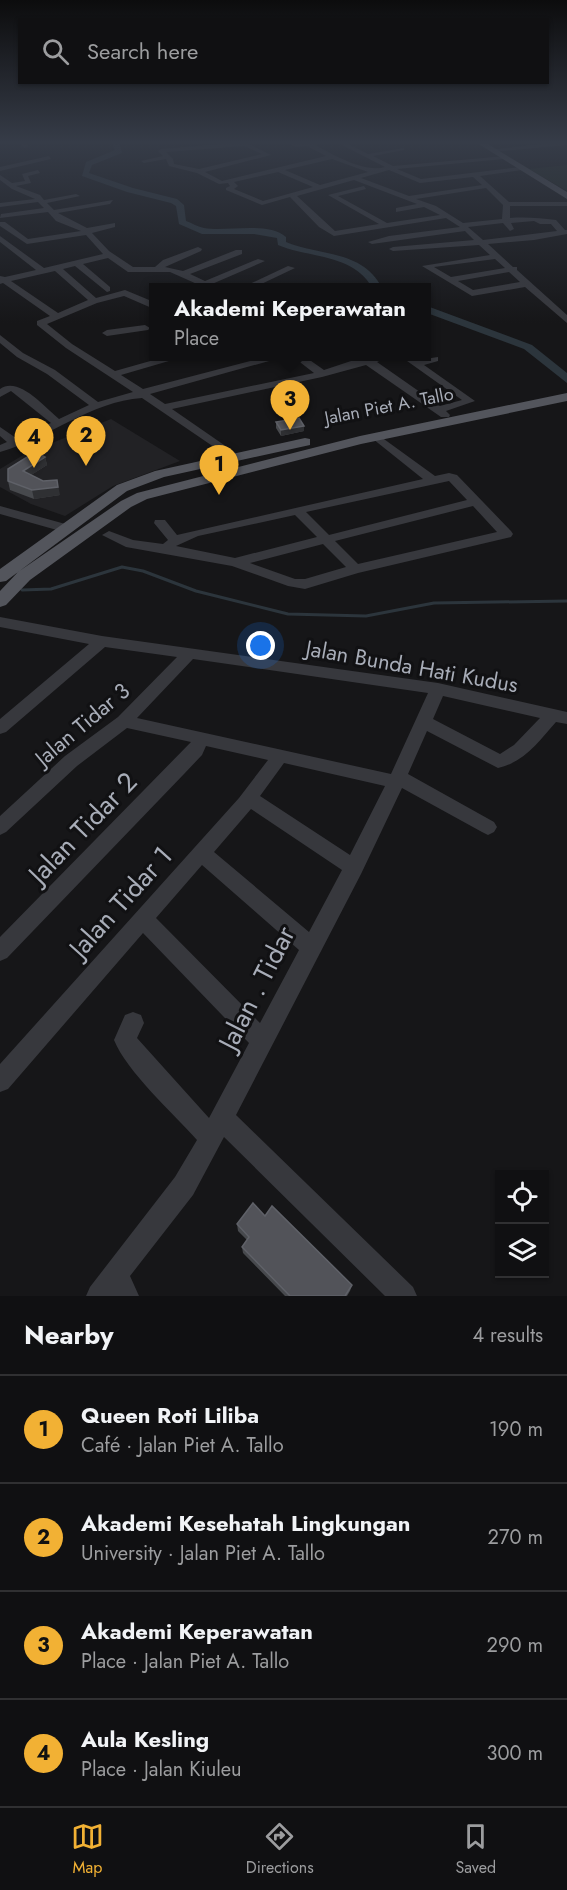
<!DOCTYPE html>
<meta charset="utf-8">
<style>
:root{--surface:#101012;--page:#1e1e20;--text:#f1f3f6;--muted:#9c9d9f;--line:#303032;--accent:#f2b134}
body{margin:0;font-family:Jost,sans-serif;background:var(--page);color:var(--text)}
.controls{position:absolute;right:18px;bottom:18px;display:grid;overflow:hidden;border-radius:0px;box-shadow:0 2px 4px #0004}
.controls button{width:54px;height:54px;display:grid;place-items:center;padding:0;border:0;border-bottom:2px solid var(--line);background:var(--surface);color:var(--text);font:30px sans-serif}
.you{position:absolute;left:261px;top:646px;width:21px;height:21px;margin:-15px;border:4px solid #fff;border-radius:50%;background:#1a73e8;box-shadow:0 0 0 9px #1a73e833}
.badge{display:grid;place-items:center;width:39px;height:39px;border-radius:50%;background:var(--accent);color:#111;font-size:20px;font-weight:700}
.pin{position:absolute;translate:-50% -50px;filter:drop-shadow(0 2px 3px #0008)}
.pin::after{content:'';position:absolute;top:32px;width:21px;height:18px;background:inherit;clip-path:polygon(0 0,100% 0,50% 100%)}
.popup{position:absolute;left:149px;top:283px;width:282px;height:78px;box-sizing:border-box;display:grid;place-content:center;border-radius:0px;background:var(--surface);filter:drop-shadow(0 2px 4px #0005);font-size:20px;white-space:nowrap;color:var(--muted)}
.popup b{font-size:22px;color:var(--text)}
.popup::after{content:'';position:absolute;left:50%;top:100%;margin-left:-12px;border:12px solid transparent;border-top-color:var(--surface)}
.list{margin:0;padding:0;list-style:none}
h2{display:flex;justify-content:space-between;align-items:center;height:78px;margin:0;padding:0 24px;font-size:26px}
h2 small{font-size:20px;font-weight:400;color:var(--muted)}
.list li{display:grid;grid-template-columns:39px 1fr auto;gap:18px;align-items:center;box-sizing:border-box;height:108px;padding:0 24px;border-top:2px solid var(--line)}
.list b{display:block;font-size:22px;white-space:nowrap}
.list p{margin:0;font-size:20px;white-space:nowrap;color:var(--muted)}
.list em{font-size:20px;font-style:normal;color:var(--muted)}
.icon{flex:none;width:33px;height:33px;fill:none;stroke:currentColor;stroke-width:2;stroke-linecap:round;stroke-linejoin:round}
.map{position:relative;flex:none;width:567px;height:1296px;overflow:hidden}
.search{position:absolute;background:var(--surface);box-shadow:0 2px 4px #0004;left:18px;right:18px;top:18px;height:66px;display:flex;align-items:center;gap:15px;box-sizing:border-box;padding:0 21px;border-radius:0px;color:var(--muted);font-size:22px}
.sheet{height:510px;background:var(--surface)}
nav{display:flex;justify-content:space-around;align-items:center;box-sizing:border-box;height:84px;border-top:2px solid var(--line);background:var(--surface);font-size:16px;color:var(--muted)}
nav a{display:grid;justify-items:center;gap:3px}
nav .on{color:var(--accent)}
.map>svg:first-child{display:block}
</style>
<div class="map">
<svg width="567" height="1296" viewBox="0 0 567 1296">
<rect width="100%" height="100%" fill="#161618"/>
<path fill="#222225" d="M111,419l69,42 -67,25 -48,30 -34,-12 -31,-17v-18l25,-15z"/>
<path fill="#1e261f" d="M567,165v26l-38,-22z"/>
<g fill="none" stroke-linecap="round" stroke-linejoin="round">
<path stroke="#2c353c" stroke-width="3" d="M22,590l29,-1 71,-22 21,4 53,20 92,23 78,2 68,-13 133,-2"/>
<path fill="#2c353c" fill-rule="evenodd" d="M111,141h8l3,12 -30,12 -3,8 44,15 44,11 7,6 2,16c6,2 12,6 18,7 23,4 64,-7 82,9v5c34,14 77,8 96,46h-10c-17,-34 -64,-30 -94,-43l-1,-7 -23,-4h-52l-23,-10 -3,-18 -5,-3 -44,-11 -45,-16 4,-14 29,-12z
M427,306l105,39 35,28v10l-43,-34 -97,-36z"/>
<path fill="#37383d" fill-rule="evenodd" d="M17,141h7l5,6 -5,1z
M286,141l34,1v2l-5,1c19,10 49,28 70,22l-51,-26h8l26,13 36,-6v2l-31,6 20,10 113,-10 -2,3 -107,10 24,10 99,-12 2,3 -42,6 29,26h58v4h-57v12c16,-1 30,0 46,2l9,10h2v4l-33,6 -46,4 25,23h4v3l50,45v8l-42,-36 -53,9 -50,-30 68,-11 -11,-10 -86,6 -4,-2 4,-2 81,-7 -9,-9 -93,13 -4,-2 21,-6 71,-9 -14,-9 -112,18 -15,-9 -29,-30 -28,8 -36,-15v-2l4,-2 -2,-3 -9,1 -22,-11 -28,-7 -3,-7 -22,4 -3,-2 22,-5 -5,-5 3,-2 84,-7 26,13 -66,17 17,9 104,-25 -19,-10 -11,1zM244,146l18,8 -63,15 -25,-5 -1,-5 -7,-7zM332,159l36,13 -48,13 -35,-15zM389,170l31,13 53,-6 9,8 -73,11 -48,-18zM278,172l35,15 -50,14 -29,-12 4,-3 -4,-4zM354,180l63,24 -21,4v4l28,-5 16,8 -53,8 -49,-27 28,-7 -2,-3 -36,9 51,29 -44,7 -38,-35zM486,188l17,17 -1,14 -39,4 -27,-17 -20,-7zM534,221l6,3h11l6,7 -74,9 -15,-13 35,-4 7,8 4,-2 -3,-6zM495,259l10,9 -54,9 -17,-10zM509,272l11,10 -47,8 -15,-9z
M567,141v4l-75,7 -3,-2z
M49,156l2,3 -51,12v-4z
M38,170l2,3 -12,3 3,7 -15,3 24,9 4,5 32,-6 4,2 -33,7 7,7 59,-10 -3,4 -52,9 29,15 28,-5v4l-23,6 17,18 24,16h22l8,-7 35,-13 4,2 -1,2 -36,16 18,4 53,-21h6v4l-52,20 15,7 53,-22 7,2 -53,23 6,4h-12l-36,-16h-42l-20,-14 -25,6 27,23v4l-3,1 -32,-26 -12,3 33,29 29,-8 29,12v7l-30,-13 -27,7 -50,21 25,20 43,27 53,-15h18l-65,19 22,14 126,-33h18l-137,38 15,10 149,-31 -22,-17h12l20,14 39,-13 27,-1 -13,6 63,44 22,-6 -62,-44h12l6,4 20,-3v4l-14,4 51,36 -29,10 4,4 -1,2h-8l-75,-52 -44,12 -150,32 68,47 2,2 -6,4 -94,-64c-51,3 -94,41 -142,54v-7l7,-3 -7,-6v-9l16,11 35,-15 -40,-32 -11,6v-8c19,-13 44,18 59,30l30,-14 -42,-31 -30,-17 -17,-14v-8l23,18 32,17 43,32 35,-10 -67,-44 -29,-23v-4l13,-5 -47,-33 -3,1v-8l5,1 31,-7 -36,-28v-6l44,32 59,-14 -17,-19 -59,9 -27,-18v-4h5l23,17 53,-8 -25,-10 -8,-9 -48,6 1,-4 43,-6 -6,-6 -38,5v-4l35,-4 -23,-10 -12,-9v-5l12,8 13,-2 -3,-7zM55,271l33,29 -30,13 -47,-32z
M288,266l7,2 -42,20h-12z
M145,325l5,3 -2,2 -41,6 -5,-3 5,-3z
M377,434l58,42 14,-3 8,2 54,56 2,3 -2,3 -153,36 -53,16 -17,-3 -56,-20 -106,-19 -24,-12 7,-4 24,9 30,4 5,-4 -14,-17 1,-3h10l12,15 246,-56 -50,-40v-4zM449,481l18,19 -138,35 -23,-23zM473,506l24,26 -139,32 -23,-23zM295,515l22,22 -82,21 -59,-12 22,-10zM323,544l23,23 -41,12h-10l-45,-16z
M0,506l69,19 1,3 -6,4 -64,-18z
M0,617l102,19 336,47 129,29v12l-11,-2c-17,19 -31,40 -58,46l-71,-37 -19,43 86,48 3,5 -3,5 -6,3 -6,-3 -80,-44 -41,86 -125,241 177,172 4,9h-32l-161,-159 -31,58 -63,81 9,20h-53l4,-9 85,-110 22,-37c-24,-27 -70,-68 -83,-100l11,-25 8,-3 8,3 3,8 -7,15 72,80 40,-75 -106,-110 -135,156 -8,3v-28l239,-266 29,-38 -62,-14 -4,9 -18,19 -177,184 -7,3v-24l191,-195 -64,-14 -50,38 -71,66 -6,3v-19l65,-60 53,-39 59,-60 -72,-10 -99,85 -6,2v-15l89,-75 -89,-17zM193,659l235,34 -37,81 -254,-56zM443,696l97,22 -26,27 -14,9 -67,-35zM284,763l101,23 -35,69 -90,-59zM251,809l91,61 -33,62 -95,-80zM202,865l97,85 -39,73 -104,-105z"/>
<path fill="#53555c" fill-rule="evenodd" d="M474,141h9l84,51v7z
M567,393v8l-206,43 -214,55 -16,8 -101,73 -24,25 -6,2v-16l18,-19 103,-71 16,-8 223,-57z
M305,438l5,1v6l-146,32 -37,14 -121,90 -6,1v-13l117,-84 38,-14z"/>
</g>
<path fill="#47494d" d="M276,422l28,4v5l-23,5 -5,-8z
M45,457l2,8 -16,10 29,20 -26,4 -24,-9 -2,-9z
M265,1216l87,69 -2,6 -3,5h-62l-42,-43 -1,-6 5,-7 -9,-9 -1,-7z"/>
<path fill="#2f3033" d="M304,426v5l-23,5v-6z
M45,457l2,8 -22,14 -2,-8z
M57,480l3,15 -26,4 -2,-9z"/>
<path fill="#525359" stroke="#5f6168" stroke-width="1.5" d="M299,418l5,8 -23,4 -5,-8z
M35,452l10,5 -22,14 20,10 14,-1 1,7 -26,3 -24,-9v-12z
M253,1203l12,13 7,-10 80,79 -7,11h-55l-48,-49 7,-10 -12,-13z"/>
<linearGradient id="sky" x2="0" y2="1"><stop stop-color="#0c0c0d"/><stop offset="0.44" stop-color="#363c48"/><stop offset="1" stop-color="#363c48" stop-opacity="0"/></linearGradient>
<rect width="567" height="323" fill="url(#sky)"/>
<g text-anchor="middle" stroke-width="6" stroke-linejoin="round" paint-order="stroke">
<g font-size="18" fill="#a8adb8" stroke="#111113">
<text transform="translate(389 406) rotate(-11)" y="6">Jalan Piet A. Tallo</text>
</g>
<g font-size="22" fill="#a8adb8" stroke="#111113">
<text transform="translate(412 666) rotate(10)" y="8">Jalan Bunda Hati Kudus</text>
<text transform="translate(82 724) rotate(-40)" y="8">Jalan Tidar 3</text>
</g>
<g font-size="27" fill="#a8adb8" stroke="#111113">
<text transform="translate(83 828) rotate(-46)" y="9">Jalan Tidar 2</text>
<text transform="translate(121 902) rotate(-48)" y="9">Jalan Tidar 1</text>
<text transform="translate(257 988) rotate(-63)" y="9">Jalan . Tidar</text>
</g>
</g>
</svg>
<div class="controls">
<button><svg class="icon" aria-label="locate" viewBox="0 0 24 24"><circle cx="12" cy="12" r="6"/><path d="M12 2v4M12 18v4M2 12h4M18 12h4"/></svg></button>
<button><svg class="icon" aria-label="layers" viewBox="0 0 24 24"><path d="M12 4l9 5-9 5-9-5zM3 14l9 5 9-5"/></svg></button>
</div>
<div class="you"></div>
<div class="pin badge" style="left:219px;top:495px">1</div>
<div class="pin badge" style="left:86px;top:466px">2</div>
<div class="pin badge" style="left:290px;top:430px">3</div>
<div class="popup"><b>Akademi Keperawatan</b>Place</div>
<div class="pin badge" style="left:34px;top:468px">4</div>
<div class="search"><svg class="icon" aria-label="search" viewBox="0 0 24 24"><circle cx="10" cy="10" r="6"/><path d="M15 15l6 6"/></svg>Search here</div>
</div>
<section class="sheet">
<h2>Nearby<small>4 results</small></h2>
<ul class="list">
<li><span class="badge">1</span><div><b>Queen Roti Liliba</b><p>Café · Jalan Piet A. Tallo</p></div><em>190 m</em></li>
<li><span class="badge">2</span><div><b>Akademi Kesehatah Lingkungan</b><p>University · Jalan Piet A. Tallo</p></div><em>270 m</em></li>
<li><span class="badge">3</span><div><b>Akademi Keperawatan</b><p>Place · Jalan Piet A. Tallo</p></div><em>290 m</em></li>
<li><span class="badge">4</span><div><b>Aula Kesling</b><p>Place · Jalan Kiuleu</p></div><em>300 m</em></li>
</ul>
</section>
<nav>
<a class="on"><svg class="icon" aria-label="map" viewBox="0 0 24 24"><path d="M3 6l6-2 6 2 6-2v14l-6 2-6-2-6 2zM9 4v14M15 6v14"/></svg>Map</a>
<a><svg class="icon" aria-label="directions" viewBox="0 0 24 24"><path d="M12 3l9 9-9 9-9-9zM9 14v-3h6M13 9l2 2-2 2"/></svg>Directions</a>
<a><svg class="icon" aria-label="saved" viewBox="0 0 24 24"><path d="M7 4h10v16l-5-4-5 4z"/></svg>Saved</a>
</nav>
